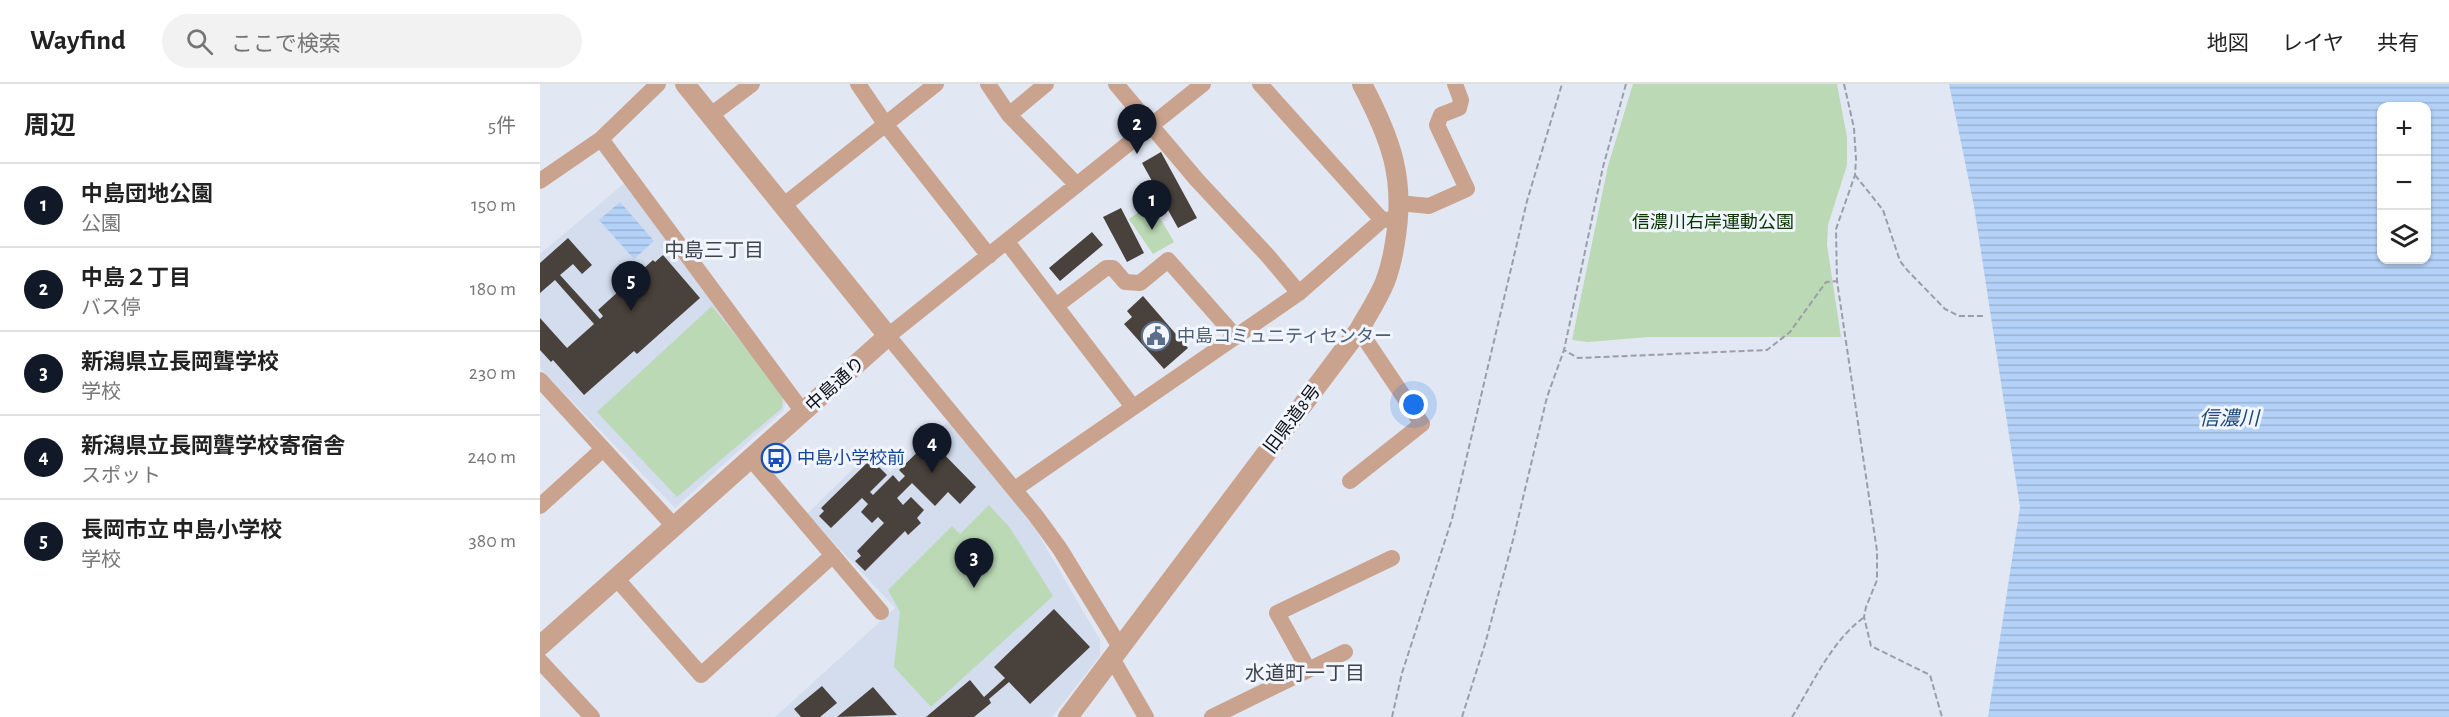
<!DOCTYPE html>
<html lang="ja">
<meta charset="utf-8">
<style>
:root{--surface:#fff;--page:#f2f2f2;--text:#222;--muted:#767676;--line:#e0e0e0;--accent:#111827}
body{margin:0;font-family:"Alegreya Sans","Noto Sans JP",sans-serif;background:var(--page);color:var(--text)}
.controls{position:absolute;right:18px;top:18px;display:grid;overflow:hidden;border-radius:12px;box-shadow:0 2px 4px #0004}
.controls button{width:54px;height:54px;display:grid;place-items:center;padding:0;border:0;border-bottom:2px solid var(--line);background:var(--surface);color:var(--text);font:30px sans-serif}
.you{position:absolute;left:874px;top:321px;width:21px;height:21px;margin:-15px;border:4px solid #fff;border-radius:50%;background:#1a73e8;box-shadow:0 0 0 9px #1a73e833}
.badge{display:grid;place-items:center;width:39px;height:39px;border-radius:50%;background:var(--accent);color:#fff;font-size:20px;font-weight:700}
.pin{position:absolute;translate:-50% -50px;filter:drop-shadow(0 2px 3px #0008)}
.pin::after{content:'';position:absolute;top:32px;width:21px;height:18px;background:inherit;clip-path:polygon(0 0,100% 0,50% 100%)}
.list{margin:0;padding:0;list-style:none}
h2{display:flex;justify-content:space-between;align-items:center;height:78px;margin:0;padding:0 24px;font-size:26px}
h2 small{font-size:20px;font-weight:400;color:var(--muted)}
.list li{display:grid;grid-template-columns:39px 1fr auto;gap:18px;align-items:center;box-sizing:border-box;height:84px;padding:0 24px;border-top:2px solid var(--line)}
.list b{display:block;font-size:22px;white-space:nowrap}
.list p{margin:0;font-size:20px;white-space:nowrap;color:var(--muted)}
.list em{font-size:20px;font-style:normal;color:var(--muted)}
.icon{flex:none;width:33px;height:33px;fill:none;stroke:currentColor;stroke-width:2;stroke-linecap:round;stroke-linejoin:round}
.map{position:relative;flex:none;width:1909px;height:633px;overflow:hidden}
header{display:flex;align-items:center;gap:36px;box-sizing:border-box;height:84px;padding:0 30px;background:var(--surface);border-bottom:2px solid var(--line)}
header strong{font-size:28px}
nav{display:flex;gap:33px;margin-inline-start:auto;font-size:21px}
.search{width:420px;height:54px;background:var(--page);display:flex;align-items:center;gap:15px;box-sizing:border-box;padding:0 21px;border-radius:33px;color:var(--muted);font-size:22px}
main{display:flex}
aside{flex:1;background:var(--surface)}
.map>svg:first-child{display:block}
</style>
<header>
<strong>Wayfind</strong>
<div class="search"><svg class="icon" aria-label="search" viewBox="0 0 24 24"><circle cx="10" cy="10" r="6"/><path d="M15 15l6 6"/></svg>ここで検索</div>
<nav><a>地図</a><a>レイヤ</a><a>共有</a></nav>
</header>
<main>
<aside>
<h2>周辺<small>5件</small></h2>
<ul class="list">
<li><span class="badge">1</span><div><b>中島団地公園</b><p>公園</p></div><em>150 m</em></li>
<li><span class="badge">2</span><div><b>中島２丁目</b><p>バス停</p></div><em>180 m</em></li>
<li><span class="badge">3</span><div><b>新潟県立長岡聾学校</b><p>学校</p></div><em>230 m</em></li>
<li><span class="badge">4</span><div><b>新潟県立長岡聾学校寄宿舎</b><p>スポット</p></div><em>240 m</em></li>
<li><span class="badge">5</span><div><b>長岡市立 中島小学校</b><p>学校</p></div><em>380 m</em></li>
</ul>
</aside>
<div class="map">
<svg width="1909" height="633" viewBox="0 0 1909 633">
<defs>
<pattern id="water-rules" width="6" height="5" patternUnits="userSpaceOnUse" patternTransform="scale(1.5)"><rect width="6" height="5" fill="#b4d1f7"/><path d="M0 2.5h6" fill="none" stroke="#9ab2d3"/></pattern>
</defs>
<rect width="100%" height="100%" fill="#e2e8f3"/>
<path fill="#d3ddee" d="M87,97l159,216 -2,13 -109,98 -135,-140v-114z
M408,338l82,98 70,120v16l-48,61h-277l120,-109 -88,-94 64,-63 19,21z"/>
<path fill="#bad9b4" d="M1093,0h204l10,53v28l-19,60 -1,20 14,92h-193l-60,5 -16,-2 36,-174z
M611,119l23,39 -21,12 -24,-35z
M172,222l71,88 -1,14 -105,89 -80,-85z
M449,421l21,23 43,68 -122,111 -37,-40 6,-55 -12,-22 64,-64 8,8z"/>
<path fill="url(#water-rules)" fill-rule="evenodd" d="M1409,0h500v633h-461l32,-210 -46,-301zM1886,22v154h-44v-154z
M80,118l34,39 -20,18 -35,-39z"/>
<path fill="#49413b" d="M621,68l36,66 -19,10 -36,-65z
M581,124l23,45 -17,9 -24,-45z
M552,148l11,13 -43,36 -11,-13z
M28,154l24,27 -10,9 -9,-10 -13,11 40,44 3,-3 -5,-6 55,-50 2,2 8,-7 37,43 -63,56 -3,-3 -50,44 -31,-35 -2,2 -11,-12v-32l27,30 27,-24 -39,-44 -15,13v-30z
M603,212l45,52 -24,21 -40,-45 8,-7 -5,-6z
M390,356l46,47 -16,17 -12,-12 -13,14 -23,-23 -15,15 6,7 8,-8 13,13 -7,8 4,5 -13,12 -3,-4 -40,40 -10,-10 6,-5 -4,-5 27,-28 -6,-6 -6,6 -11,-11 7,-8 -6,-6 -31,30 -12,-12 5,-5 -3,-3 50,-49 16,16 -17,17 3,3 20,-20 6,7 6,-6 -6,-6z
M514,525l36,38 -60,57 -21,-22 -20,17 2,4 -17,14h-48l44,-37 14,17 21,-19 -11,-11z
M282,602l15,17 -17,14h-19l-7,-8z
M333,603l24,28 -60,2z"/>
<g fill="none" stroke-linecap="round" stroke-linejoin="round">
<path stroke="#9a9fa7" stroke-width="2" stroke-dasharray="6 3" stroke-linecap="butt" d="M1086,0l-23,83 -39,183 14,8 189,-8 23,-18 36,-50 11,-1
M1304,0l10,44 2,31 -1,16 -19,54 1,52 40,270v29l-11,27 -2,10 7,29 59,29 12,42
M1315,91l28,35 17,51 8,10 37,38 14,7h24
M852,633l10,-44 50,-154 75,-318 35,-117
M922,633l23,-73 28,-104 34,-143 17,-47
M1252,633c21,-34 39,-75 71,-99"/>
<path stroke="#caa38f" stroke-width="16" d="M318,0l28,41 103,131
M448,0l21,31 68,70
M576,0l81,96 71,76 31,37
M720,0l122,136
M171,31l41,-31
M469,31l37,-31
M61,55l202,273
M0,97l61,-42 57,-55
M859,119l30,3 38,-17 -30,-64 4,-10 18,-7 2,-8 -6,-16
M244,121l152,-121
M467,158l126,165
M516,222l50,-38h7l12,14 15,1 28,-23 68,77
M0,296l133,145
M211,375l130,153
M810,397l72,-57 -63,-94
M475,405l284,-196 83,-73 17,-1
M0,422l63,-57
M76,494l85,97 132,-120
M580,563l-60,-98 -24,-33 -148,-180 315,-252
M573,576l33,57
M0,577l52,56
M768,585l-31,-56 115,-55
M672,633l133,-65"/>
<path stroke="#caa38f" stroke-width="20" d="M0,562l348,-310 -203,-252
M528,633l291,-387c9,-16 19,-31 26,-48 5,-13 8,-26 10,-40 11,-63 -4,-103 -33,-158"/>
</g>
<defs>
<g id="civic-ring" transform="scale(1.5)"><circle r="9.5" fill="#f0f5fe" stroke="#5c6f8a" stroke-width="1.5"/><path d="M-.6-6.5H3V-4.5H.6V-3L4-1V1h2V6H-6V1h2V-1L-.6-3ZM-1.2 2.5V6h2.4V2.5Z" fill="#5c6f8a"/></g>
<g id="bus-ring" transform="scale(1.5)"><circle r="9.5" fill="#f0f5fe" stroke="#1a4fb4" stroke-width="1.5"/><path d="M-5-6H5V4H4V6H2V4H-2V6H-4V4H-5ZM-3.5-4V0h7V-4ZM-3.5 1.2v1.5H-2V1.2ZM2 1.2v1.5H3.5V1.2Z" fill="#1a4fb4"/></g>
</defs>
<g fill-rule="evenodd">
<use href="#civic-ring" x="616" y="252"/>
<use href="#bus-ring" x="236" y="374"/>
</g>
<g text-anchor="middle" stroke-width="6" stroke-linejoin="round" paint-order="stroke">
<g font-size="18" fill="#093401" stroke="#f0f5fe">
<text x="1173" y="144">信濃川右岸運動公園</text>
</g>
<g font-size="18" fill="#4e5e75" stroke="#f0f5fe" text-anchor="start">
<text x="637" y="258">中島コミュニティセンター</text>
</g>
<g font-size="18" fill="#0c0e11" stroke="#f0f5fe">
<text transform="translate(295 300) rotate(-42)" y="6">中島通り</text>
<text transform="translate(752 335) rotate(-53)" y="6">旧県道8号</text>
</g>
<g font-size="18" fill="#164399" stroke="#f0f5fe" text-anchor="start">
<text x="257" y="380">中島小学校前</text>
</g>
<g font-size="20" fill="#3f444c" stroke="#f0f5fe">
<text x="174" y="173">中島三丁目</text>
<text x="765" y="596">水道町一丁目</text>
</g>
<g font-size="20" font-style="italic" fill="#204775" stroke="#f0f5fe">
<text x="1689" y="341">信濃川</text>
</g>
</g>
</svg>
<div class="controls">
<button>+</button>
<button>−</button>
<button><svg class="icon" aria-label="layers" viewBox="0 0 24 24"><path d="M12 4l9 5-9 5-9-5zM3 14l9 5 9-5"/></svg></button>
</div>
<div class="you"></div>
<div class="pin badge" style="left:612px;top:146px">1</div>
<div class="pin badge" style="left:597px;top:70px">2</div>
<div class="pin badge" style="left:434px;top:504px">3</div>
<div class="pin badge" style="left:392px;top:389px">4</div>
<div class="pin badge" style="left:91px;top:227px">5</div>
</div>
</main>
